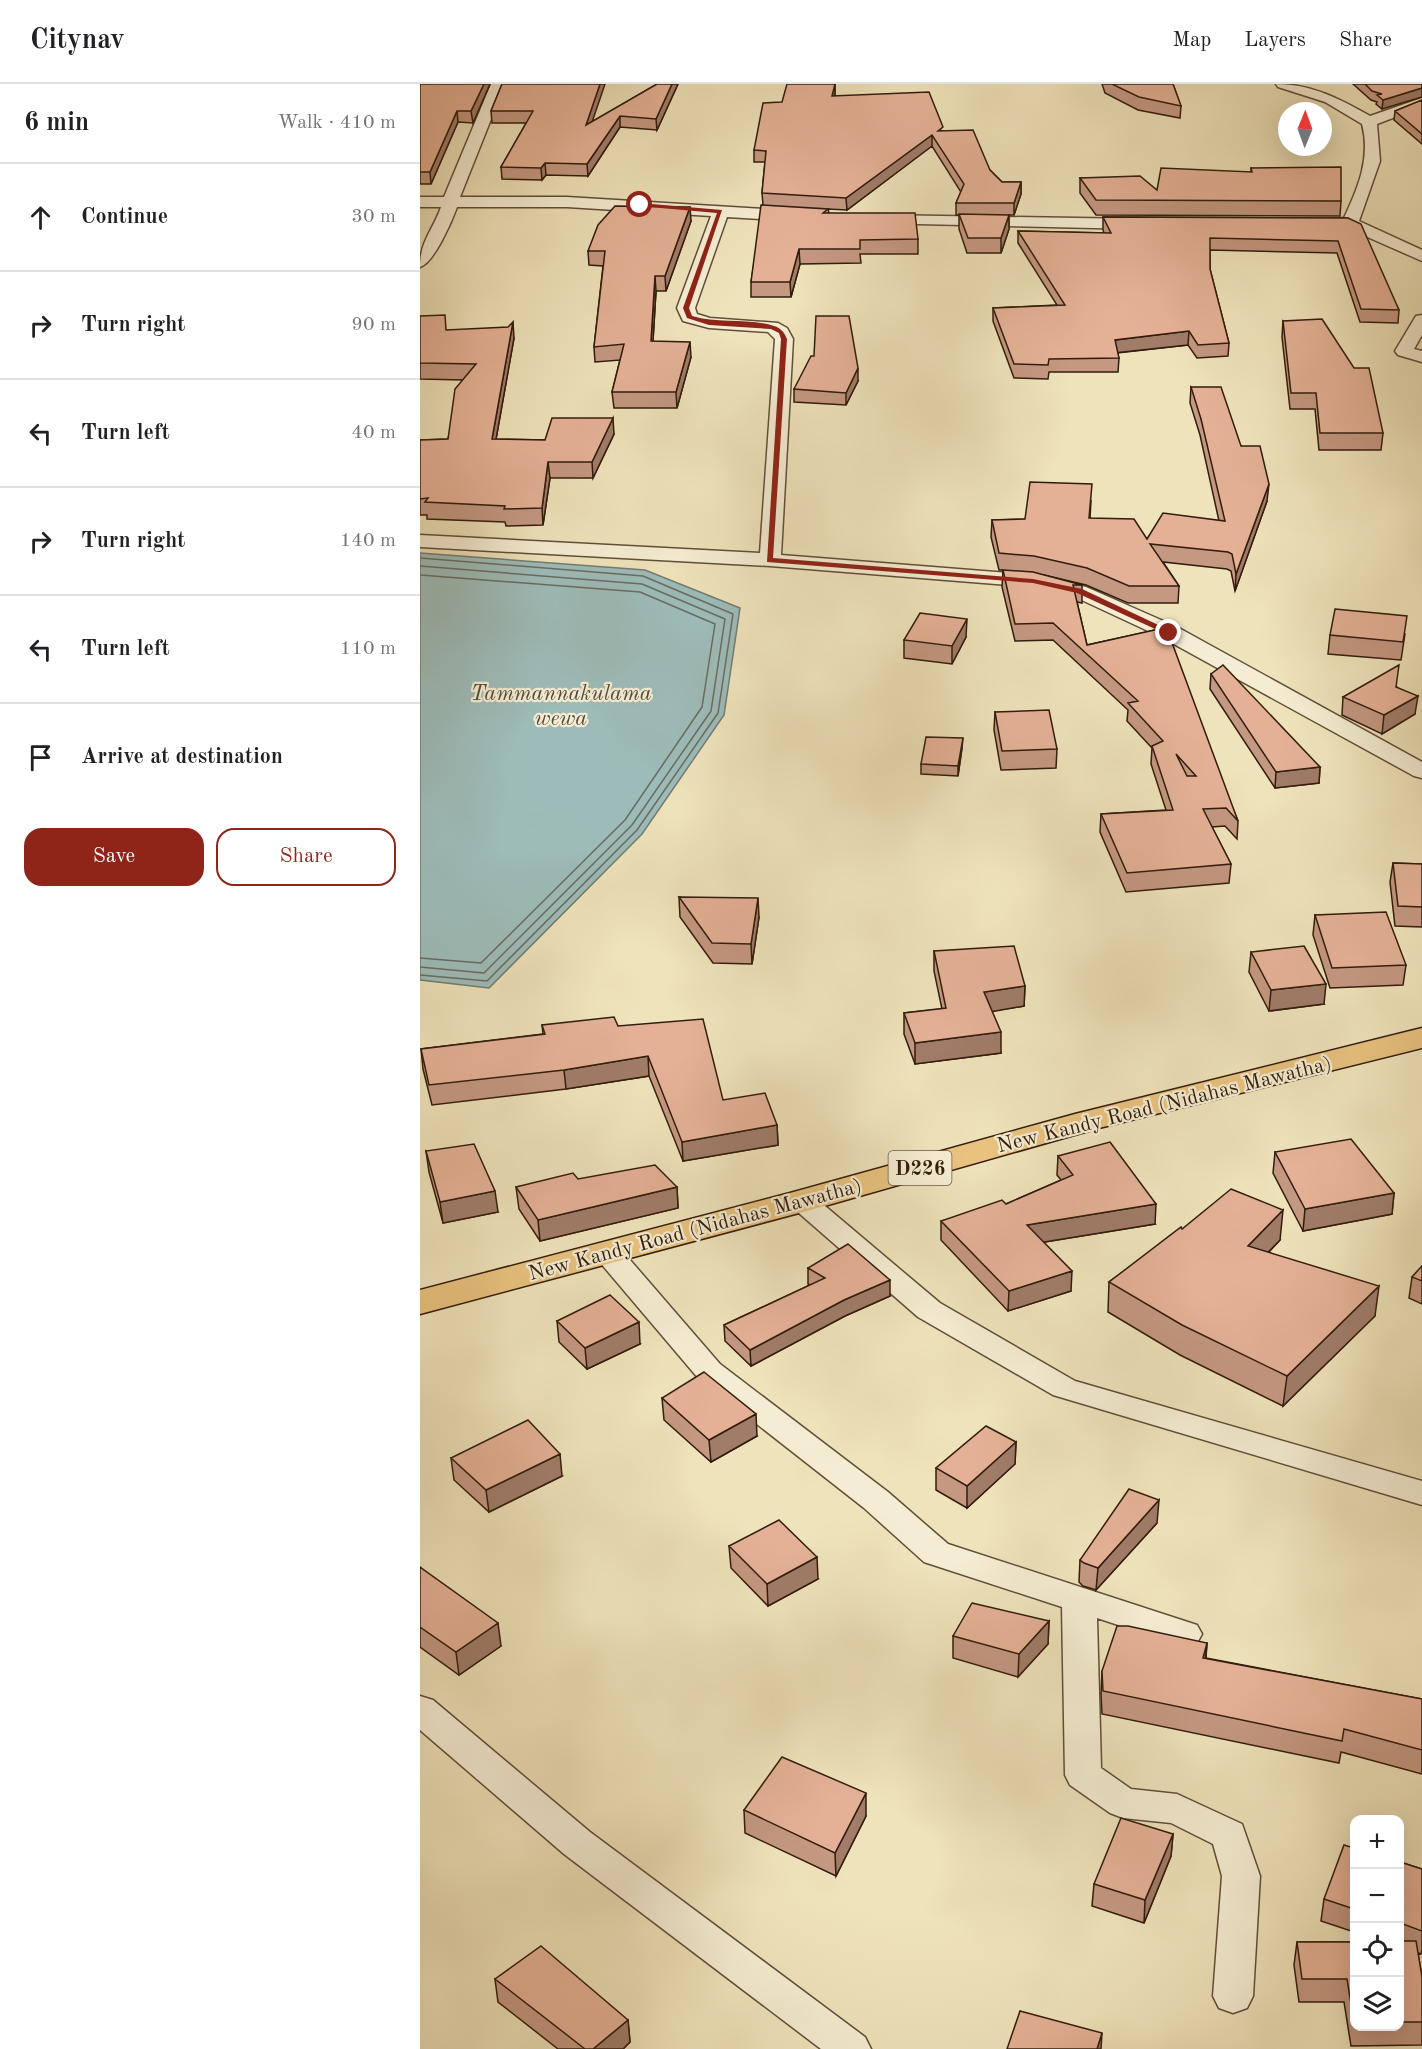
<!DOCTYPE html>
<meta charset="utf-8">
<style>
:root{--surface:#fff;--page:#f6f6f6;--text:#202124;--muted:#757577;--line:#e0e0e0;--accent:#8f2418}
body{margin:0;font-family:"Old Standard TT",serif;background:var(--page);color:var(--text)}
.controls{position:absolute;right:18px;bottom:18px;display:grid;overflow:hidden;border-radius:12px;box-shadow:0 6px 24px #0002}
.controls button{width:54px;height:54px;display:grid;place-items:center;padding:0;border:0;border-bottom:2px solid var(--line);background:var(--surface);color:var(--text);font:30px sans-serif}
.compass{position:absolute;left:858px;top:18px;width:54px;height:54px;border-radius:50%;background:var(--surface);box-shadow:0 6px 24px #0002;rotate:1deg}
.stop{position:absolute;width:18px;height:18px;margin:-14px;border:4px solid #8f2418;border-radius:50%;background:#fff}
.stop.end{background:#8f2418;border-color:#fff;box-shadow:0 2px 6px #0008}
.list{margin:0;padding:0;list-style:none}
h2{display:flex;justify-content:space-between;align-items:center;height:78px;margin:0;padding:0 24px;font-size:26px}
h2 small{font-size:20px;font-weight:400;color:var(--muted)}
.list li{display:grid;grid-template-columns:39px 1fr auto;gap:18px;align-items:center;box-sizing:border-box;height:108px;padding:0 24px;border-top:2px solid var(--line)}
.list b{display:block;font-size:22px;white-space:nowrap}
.list em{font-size:20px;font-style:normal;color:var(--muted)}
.actions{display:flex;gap:12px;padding:18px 24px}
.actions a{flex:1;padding:14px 0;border:2px solid var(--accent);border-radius:18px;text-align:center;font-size:21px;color:var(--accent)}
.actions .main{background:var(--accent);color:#fff}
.icon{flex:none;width:33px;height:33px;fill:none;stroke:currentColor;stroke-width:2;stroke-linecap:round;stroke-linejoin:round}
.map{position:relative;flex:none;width:1002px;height:1965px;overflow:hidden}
header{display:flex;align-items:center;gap:36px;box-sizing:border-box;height:84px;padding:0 30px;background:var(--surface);border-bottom:2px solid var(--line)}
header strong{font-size:28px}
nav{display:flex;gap:33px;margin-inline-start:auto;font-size:21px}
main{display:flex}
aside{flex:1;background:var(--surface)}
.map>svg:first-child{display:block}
</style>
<header>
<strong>Citynav</strong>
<nav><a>Map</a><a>Layers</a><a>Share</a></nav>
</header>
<main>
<aside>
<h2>6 min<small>Walk · 410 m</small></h2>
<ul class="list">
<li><svg class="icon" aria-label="ahead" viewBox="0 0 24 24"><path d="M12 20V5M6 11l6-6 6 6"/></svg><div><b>Continue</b></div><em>30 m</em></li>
<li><svg class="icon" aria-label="right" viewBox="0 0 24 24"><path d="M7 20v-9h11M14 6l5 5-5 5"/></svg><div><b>Turn right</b></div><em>90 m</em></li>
<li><svg class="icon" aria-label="left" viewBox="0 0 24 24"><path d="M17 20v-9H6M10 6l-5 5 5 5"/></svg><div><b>Turn left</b></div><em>40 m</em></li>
<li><svg class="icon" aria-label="right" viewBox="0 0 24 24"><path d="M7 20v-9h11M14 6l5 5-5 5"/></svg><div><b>Turn right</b></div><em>140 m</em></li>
<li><svg class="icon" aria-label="left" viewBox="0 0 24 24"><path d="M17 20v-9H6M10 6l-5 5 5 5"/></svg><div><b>Turn left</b></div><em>110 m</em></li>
<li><svg class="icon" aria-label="arrive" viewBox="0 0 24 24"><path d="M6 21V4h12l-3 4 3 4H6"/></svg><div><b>Arrive at destination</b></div></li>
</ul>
<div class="actions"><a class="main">Save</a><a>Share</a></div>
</aside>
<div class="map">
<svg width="1002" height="1965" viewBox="0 0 1002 1965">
<rect width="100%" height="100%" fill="#efe3bb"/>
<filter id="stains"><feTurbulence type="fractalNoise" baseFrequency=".00333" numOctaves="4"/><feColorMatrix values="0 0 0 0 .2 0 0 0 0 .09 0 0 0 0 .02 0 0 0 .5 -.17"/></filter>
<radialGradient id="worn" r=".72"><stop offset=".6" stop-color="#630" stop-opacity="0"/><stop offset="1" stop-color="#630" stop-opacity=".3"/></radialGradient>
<path fill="#9dbcb9" stroke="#727c73" stroke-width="1.5" d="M0,469l225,17 95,38 -16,107 -82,119 -153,154 -69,-8z"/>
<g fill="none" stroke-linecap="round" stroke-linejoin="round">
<path stroke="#686c62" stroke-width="1.5" d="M0,474l223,18 90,38 -15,99 -81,117 -150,151 -67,-6
M0,482l222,18 83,35 -14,92 -79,114 -148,148 -64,-6
M0,491l220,17 75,32 -13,83 -77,113 -144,143 -61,-5"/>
<g stroke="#614e37" stroke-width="3">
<path id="street" d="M71,0h14l-45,113h107l229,14 8,5 -8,5 -69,-4 -32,91 2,6 13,4 68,5 9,5 6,11 -12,216 252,20 53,12 91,40 245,135v16l-8,-2 -253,-139 -88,-41 -40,-9 -263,-21 -350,-19v-12l340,18 15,-214 -7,-7 -59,-4 -26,-7 -6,-13 34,-92 -144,-9h-110c-5,14 -23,56 -37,60 0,-26 13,-37 21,-60h-21v-10h24z
M856,0c36,0 64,15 94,32l52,-18v9l-45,17 3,37 -21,60 63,29v11l-75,-33 -23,-2 -2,-3 2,-3 20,-2c14,-30 27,-60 18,-94l-37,-22 -47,-15z
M460,131l258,4 8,5 -8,5 -264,-6 -2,-3 2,-3z
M1002,231v20l-8,14 8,2v11l-24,-7 -3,-4 21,-35z
M382,1108l10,3 128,108 135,78 347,100v24l-369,-110 -135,-78 -126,-110 -4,-6 4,-6z
M188,1160l10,2 102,118 168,128 60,52 249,81 5,9 -5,9 -12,4 -88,-29 4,150 30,21 46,5 65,30 18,52 -7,120 -6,12 -14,5 -14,-5 -6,-12 9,-120 -9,-32 -42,-21 -48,-5 -13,-5 -40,-28 -5,-10 -3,-168 -138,-45 -60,-54 -166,-130 -100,-118 -5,-7 5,-7z
M0,1612l13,4 157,132 275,205 6,12h-50l-257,-195 -144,-124z"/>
</g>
<g stroke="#321c0b" stroke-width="3">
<path id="primary" d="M1002,944v20l-323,80 -285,81 -394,105v-24l370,-97 285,-79z"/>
</g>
<use href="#street" fill="#f5edd3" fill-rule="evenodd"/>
<use href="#primary" fill="#e8c27e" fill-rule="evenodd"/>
</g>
<path fill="#c49881" stroke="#321c0b" stroke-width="1.5" d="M0,0h70l-17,39 -15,-1 -27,62h-11z
M82,0l90,38 65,-38h21l-21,46 -37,-3 -32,49 -42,-1 -4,5 -40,-1 -1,-12 25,-44h-34l-1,-12z
M415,0v12l108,35 47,39 12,12h19v12l-7,21h-5v14l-8,24h-34l-8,-24v-14h-3v-12l5,-11 -29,-46 -85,64 -19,-1 1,4 89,26v15h-58l1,9 -61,1 -9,33h-40v-15l12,-77 -1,-12 3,-31h-11v-12l28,-48z
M682,0h71l8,22 -1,12 -42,-8 -33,-17z
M933,0h69l-40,25 -6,-5 1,-2 -6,-2z
M1002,16v44l-28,-24 1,-9z
M831,84l90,33 -1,15 -244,-1 -16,-22v-15l77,12 94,-18z
M683,133l245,1 51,92 -1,13 -38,-1 -23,-69 -127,-3v19l19,74 -1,13 -31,2 -9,-13 -71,8 2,5 -1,14h-69l-1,7 -34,-1 -21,-57v-13l64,-3 -39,-62v-12l86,2 -1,-3z
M271,137l-25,70h-10l-3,50 38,16 -14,51h-63l-2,-16 8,-32 -25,2 -1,-15 9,-81 -14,-1 -1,-14z
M0,232l26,14 68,8 -18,101 49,1 69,-6 -21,44h-43l-7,47 -37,1 -1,-4 -78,-3v-4h-7v-75l28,-1 15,-59 -43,-1z
M863,237l100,112 -2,17h-62l-4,-41h-25l-8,-72z
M438,297l-12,24 -52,-3v-13z
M771,303l50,59 26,55 -32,90 -4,-20 -4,-2 -64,-7 16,24 -1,17h-50l-42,-18 -42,-10 38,10v18l-5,-1 10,43 72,-16 79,192 -1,18 -12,-13 -13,1 19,37 -2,19 -103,9 -26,-60 1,-18 65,-4 -15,-46 1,-16 -25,-27 1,-11 -75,-70 -38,1 -13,-54 1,-17h-4l-8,-33 1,-17 33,-1 66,-18 -1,17 57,21 72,-18 -19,-86 -10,-32z
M985,550l-4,26 -73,-6 2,-19z
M546,553l-14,27 -48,-6v-18z
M791,590l109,93 -1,16 -44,5 -65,-99z
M977,603l18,27 -33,20 -40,-19 1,-18z
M575,628l62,37 -1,19 -55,2 -7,-40z
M542,664l-4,28 -37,-2v-10z
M973,779l29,1v63l-27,-1 -5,-44z
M259,813l80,20 -7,47 -39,-1 -33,-46z
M895,831l91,50 -3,20 -73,3 -17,-53z
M514,867l91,35 -1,20 -32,5 9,42 -86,11 -11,-30v-21l38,-4 -8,-38z
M831,868l73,52 -55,7 -20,-39z
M122,941l76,1 105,74 54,25 1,20 -95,16 -34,-85 -83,13 -134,16 -9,-36 -2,-20 122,-15z
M6,1067l72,61 -55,11 -14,-51z
M855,1068l119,41 -2,21 -89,17 -30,-58z
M638,1072l97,68 -111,18 27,49 -63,20 -67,-71v-19l65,-17 55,-24 -4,-5z
M158,1095l99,8 1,21 -138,33 -21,-32 -3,-22z
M762,1145l98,11 -11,12 106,64 -92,90 -103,-51 -72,-43 1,-30z
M1002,1182v38l-13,-6 3,-21z
M388,1184l82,28 -45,20 -94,50 -26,-25 -1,-16 86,-40 -2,-1z
M137,1237l83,23 -53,25 -28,-27z
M242,1314l95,38 -46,26 -47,-42z
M596,1358l-1,22 -48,44 -31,-18v-22z
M31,1374l111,18 -73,36 -35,-32z
M737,1439l-61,67 -13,-4 -4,-4 1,-22z
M309,1462l89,33 -50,27 -37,-38z
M0,1483l81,79 -42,29 -39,-28z
M629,1537l-1,23 -30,33 -65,-19v-22z
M787,1559l-1,15 216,41v75l-81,-22 -2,11 -237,-49 -1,-20 1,-23z
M324,1726l122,6 -30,60 -91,-43z
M753,1750l-2,22 -27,67 -52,-17 2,-22z
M934,1764v84l-33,-11 3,-22z
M980,1778l22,7v81l-1,4 -3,-1 4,24v68l-71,1 -7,-44h-45l-5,-37 3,-23h57v84h46z
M75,1895l133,41 2,22 -7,7h-65l-60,-47z"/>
<path fill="#a07c69" stroke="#321c0b" stroke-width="1.5" d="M64,0h6l-17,39 -2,-12z
M180,0h5l-18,53 -1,-12z
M252,0h6l-21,46 -1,-11z
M415,0v10l-3,13v-11z
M1002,4v9l-40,12 1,-9z
M37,27l1,11 -27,62 -1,-12z
M200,32v11l-32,49 -1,-12z
M512,51v11l-85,64 -1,-12z
M125,79l1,12 -4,5 -1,-12z
M601,98v12l-7,21v-12z
M270,123l1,14 -25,70 -1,-15z
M589,131v14l-8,24v-15z
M379,165l1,15 -9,33 -1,-15z
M235,192l1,15 -4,66 -1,-16z
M93,238l1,16 -21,118 -1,-17z
M769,247l-1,14 -74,8 1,-13z
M270,258l1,15 -14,51 -1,-16z
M438,284v13l-12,24v-12z
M193,334l1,16 -21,44 -1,-16z
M128,378l2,16 -7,47 -1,-17z
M849,400l-2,17 -32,90 1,-17z
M547,535l-1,18 -14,27v-18z
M998,612l-3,18 -33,20 2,-19z
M543,654l-1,10 -4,28v-10z
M900,683l-1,16 -44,5 1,-16z
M338,814l1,19 -7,47 -1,-20z
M906,900l-2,20 -55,7 2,-21z
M605,902l-1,20 -40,7v-21z
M581,948v21l-86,11v-21z
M228,972l1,20 -83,13 -2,-19z
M357,1041l1,20 -95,16 -1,-19z
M257,1103l1,21 -138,33 -2,-21z
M75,1107l3,21 -55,11 -3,-21z
M974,1109l-2,21 -89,17 2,-22z
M736,1120l-1,20 -129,21 1,-20z
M863,1126l-3,30 -34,35 2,-29z
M652,1187l-1,20 -63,20 1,-20z
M470,1196v16l-45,20 -94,50 -1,-16 94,-50z
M959,1202l-4,30 -92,90 4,-30z
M219,1238l1,22 -53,25 -2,-21z
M336,1330l1,22 -46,26 -2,-22z
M596,1358l-1,22 -48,44v-22z
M140,1370l2,22 -73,36 -3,-22z
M739,1416l-2,23 -61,67 2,-22z
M397,1473l1,22 -50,27 -1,-22z
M629,1537l-1,23 -30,33 1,-23z
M78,1539l3,23 -42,29 -3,-23z
M787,1559l-2,23 -2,-8z
M446,1709v23l-30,60 -1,-23z
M753,1750l-2,22 -27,67 1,-23z
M208,1936l2,22 -7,7h-30z
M682,1949l-1,16h-4z"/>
<path fill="#e4b196" stroke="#321c0b" stroke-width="1.5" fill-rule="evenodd" d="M0,0h64l-13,27h-14l-27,61h-10z
M82,0h98l-14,41 71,-41h15l-16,35 -36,-3 -33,48 -42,-1 -4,5 -40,-1 32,-56h-42z
M367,0h48l-3,12 97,-4 14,35 -5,4 35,-1 17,40 12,12h19l-7,21h-58l8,-19 -32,-49 -86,63 -84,-5 4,-42 -12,-1 9,-47 19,-1z
M692,0h61l8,22 -42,-9z
M945,0h57v4l-39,12 -6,-5 5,-1 -10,-3z
M1002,16v34l-27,-23z
M921,83v34l-245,-1 -16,-22 60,-2 17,14 4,-22 91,4 -1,-4z
M341,121l67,4 -5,4h92l3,26 -58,1v9h-61l-9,33h-39z
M195,122l75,1 -25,69h-10l-4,65 39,1 -14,50h-64l12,-48 -30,3 11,-96h-17l10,-26z
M539,130l50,1 -8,23h-33z
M683,133l245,1 13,6 38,86 -38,-1 -23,-68 -128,-3v31l19,74 -31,2 -9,-14 -74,9 4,18 -70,1 -1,6 -34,-1 -21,-56 72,-3 -47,-74 93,2z
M25,231l1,15 62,-3 5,-5 -21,117 53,1 7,-22h61l-21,44h-44l-6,46 -38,1 1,-3 -80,-4 3,-4 -8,1v-59l28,-1 7,-50 21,-25 -56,-1v-47z
M396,232h33l9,52 -12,25 -52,-4 17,-33h3z
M902,235l32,49h15l14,65h-63l-4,-40h-25l-8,-72z
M771,303h30l20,59h19l9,38 -33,90 -4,-20 -4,-2 -78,-8 29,42h-50l-42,-18 -53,-12 -35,-3 -7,-33 33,-1 5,-37 62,2 -3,34 45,1 13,20 16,-26 62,8 -24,-102z
M583,486l30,2 49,13h-9l14,60 72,-16 12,11 67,181 -12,-13 -23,1 28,55 -104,9 -26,-59 72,-4 -21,-64 11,-5 -35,-38 10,-2 -85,-78 -38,1zM756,670l20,22h-9z
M915,525l72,7 -4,26 -73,-7z
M500,529l47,6 -15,27 -48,-6z
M803,581l97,102 -44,5 -65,-98z
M979,581l-3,22 22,9 -34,19 -41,-18z
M629,626l8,39 -55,2 -7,-39z
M506,653l37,1 -5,28 -37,-2z
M973,779l29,1v43l-24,-1z
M259,813l79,1 -7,46 -39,-1z
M966,828l20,53 -74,3 -17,-53z
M594,862l11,40 -41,6 17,40 -86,11 -11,-30 42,-5 -12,-57z
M884,862l22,38 -55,6 -20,-38z
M194,933l4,9 85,-7 20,81 42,-7 12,32 -95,17 -34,-86 -84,14 -135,15 -8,-36 124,-15 -3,-9z
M931,1055l43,54 -89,16 -30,-57z
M690,1058l46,62 -129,21 45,46 -63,20 -68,-70 61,-21 4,4 67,-29 -15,-19z
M54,1060l21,47 -55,11 -14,-51z
M235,1081l22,22 -139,33 -22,-33 57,-14 5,6z
M811,1105l52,21 -35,36 131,40 -92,90 -105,-51 -73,-43 72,-55 1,2z
M428,1160l42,36 -46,20 -94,50 -26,-25 101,-47 -17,-10z
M1002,1182v15l-10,-4z
M190,1211l29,27 -54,26 -28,-27z
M284,1288l52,42 -47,26 -47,-42z
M108,1336l32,34 -74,36 -35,-32z
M566,1342l30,16 -49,44 -31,-18z
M709,1405l30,11 -61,68 -14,-5 -4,-3z
M359,1436l38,37 -50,27 -38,-38z
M0,1483l78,56 -42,29 -36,-25z
M552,1519l77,18 -30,33 -66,-18z
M697,1542h11l79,17 -4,15 219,41v51l-78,-21 -2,12 -239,-50 -1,-20z
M362,1673l84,36 -31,60 -91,-43z
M701,1734l52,16 -28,66 -51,-16z
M924,1761l10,3v61l-30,-10z
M980,1778l22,7v62l-22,-8z
M980,1857h16l6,36v45h-22z
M877,1858h57v81l-7,-44h-45z
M121,1862l87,74 -35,29h-8l-90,-70z
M600,1927l82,22 -5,16h-90z"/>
<path fill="#8f2418" d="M220,119l82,7 -33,98 3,8c27,8 59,2 82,10 7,2 10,6 13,13l-14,219 260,21 49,10 89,42v3h-5l-89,-41 -44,-10 -266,-21 14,-223 -2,-6 -8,-4 -62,-4 -22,-7 -4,-10 34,-95 -79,-7z"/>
<g text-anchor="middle" stroke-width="4.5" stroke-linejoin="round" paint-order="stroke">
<rect fill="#f5edd3" stroke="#6c5b47" stroke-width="1.5" x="468.5" y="1067" width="63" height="34" rx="4.5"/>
<g font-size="20" font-weight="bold" fill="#321c0b">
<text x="500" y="1091">D226</text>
</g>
<g font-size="21" fill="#321c0b" stroke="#f5edd3">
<text transform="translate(744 1020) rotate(-14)" y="7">New Kandy Road (Nidahas Mawatha)</text>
<text transform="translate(275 1145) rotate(-15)" y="7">New Kandy Road (Nidahas Mawatha)</text>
</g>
<g font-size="22" font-style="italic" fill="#524c3f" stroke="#f5edd3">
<text x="141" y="616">Tammannakulama<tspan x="141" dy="25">wewa</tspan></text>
</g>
</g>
<rect width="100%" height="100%" filter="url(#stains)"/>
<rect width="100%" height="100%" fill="url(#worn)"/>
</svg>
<div class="controls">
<button>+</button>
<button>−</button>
<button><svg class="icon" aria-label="locate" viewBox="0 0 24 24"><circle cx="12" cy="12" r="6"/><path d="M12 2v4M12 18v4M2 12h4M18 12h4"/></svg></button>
<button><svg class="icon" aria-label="layers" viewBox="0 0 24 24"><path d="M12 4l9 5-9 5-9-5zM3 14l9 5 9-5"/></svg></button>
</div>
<svg class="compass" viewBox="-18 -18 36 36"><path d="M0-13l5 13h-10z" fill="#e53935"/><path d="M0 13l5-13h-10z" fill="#757577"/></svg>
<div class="stop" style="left:220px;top:121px"></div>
<div class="stop end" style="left:749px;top:549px"></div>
</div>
</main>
